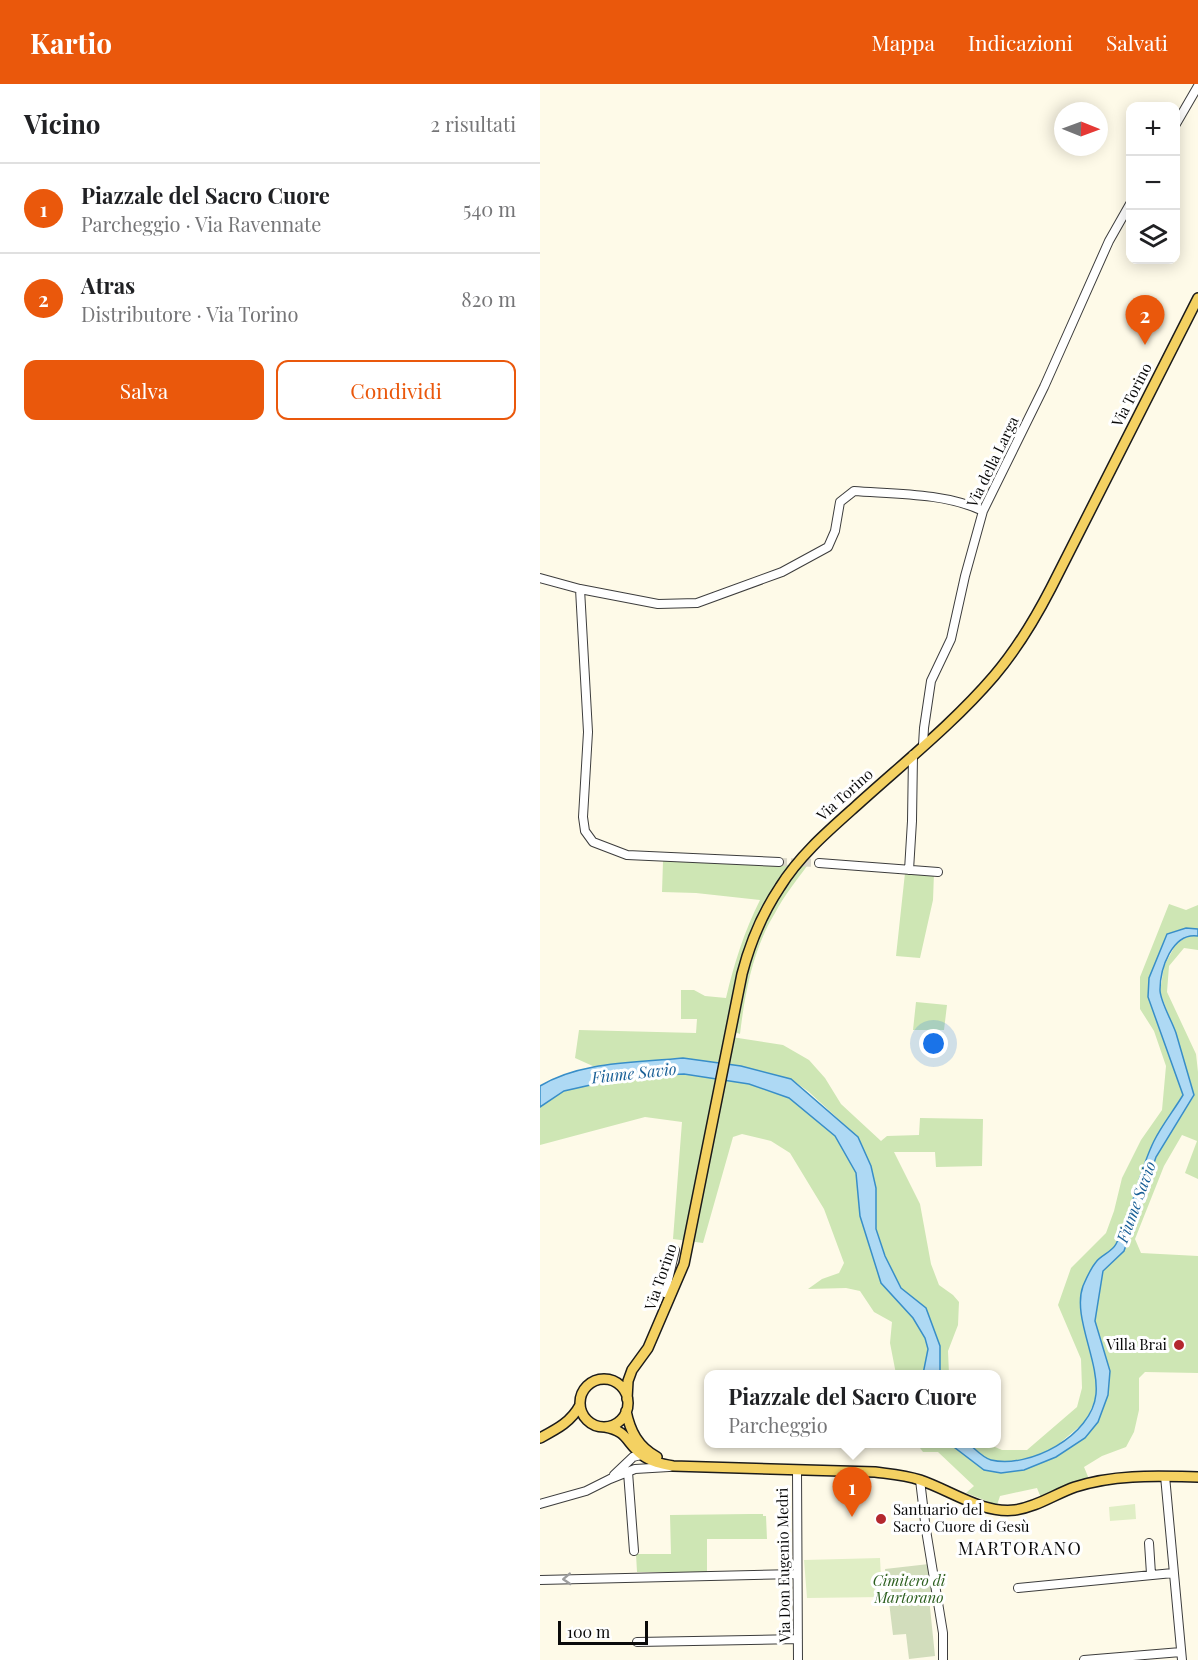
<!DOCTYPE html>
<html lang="it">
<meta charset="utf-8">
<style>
:root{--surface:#fff;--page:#f6f6f6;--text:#202124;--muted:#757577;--line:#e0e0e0;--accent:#ea580c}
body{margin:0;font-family:"Playfair Display",serif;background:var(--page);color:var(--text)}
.controls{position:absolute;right:18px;top:18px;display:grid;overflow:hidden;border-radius:12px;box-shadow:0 3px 15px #0003}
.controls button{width:54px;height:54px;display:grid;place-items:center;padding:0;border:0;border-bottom:2px solid var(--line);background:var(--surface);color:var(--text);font:30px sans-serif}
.compass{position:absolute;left:514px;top:18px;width:54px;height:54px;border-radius:50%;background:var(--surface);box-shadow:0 3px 15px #0003;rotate:91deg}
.scale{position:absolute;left:18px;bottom:15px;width:90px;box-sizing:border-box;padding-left:6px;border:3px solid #0a0a0a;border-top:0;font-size:16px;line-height:21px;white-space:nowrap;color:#0a0a0a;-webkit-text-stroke:4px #fff;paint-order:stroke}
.you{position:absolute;left:394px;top:960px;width:21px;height:21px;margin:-15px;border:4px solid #fff;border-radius:50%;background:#1a73e8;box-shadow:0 0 0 9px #1a73e833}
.badge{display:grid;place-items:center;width:39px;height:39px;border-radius:50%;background:var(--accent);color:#fff;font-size:20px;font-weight:700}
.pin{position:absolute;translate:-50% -50px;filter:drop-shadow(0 2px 3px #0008)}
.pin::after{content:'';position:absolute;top:32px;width:21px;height:18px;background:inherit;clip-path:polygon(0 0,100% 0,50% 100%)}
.popup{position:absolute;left:164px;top:1286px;width:297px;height:78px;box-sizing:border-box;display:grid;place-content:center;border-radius:12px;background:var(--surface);filter:drop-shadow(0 2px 4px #0005);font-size:20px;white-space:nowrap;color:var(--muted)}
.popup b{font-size:22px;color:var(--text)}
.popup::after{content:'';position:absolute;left:50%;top:100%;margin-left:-12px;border:12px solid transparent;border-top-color:var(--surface)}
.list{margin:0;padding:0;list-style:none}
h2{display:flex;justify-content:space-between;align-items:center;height:78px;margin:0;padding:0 24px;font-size:26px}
h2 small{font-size:20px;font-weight:400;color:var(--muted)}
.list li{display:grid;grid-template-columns:39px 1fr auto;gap:18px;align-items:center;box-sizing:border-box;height:90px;padding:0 24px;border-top:2px solid var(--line)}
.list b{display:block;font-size:22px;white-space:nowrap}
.list p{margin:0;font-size:20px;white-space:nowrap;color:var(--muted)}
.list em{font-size:20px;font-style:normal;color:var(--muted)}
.actions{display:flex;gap:12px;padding:18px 24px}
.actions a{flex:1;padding:14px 0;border:2px solid var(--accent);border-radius:12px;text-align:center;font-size:21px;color:var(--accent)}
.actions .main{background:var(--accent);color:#fff}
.icon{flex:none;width:33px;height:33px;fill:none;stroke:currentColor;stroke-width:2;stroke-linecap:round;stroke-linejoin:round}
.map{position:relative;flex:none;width:658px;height:1576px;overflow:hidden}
header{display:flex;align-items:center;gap:36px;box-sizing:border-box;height:84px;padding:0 30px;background:var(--accent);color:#fff}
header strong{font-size:28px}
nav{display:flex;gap:33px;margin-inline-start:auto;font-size:21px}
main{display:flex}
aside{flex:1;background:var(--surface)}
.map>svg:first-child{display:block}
</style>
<header>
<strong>Kartio</strong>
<nav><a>Mappa</a><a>Indicazioni</a><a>Salvati</a></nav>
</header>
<main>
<aside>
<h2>Vicino<small>2 risultati</small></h2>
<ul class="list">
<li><span class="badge">1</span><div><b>Piazzale del Sacro Cuore</b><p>Parcheggio · Via Ravennate</p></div><em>540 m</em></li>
<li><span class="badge">2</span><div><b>Atras</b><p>Distributore · Via Torino</p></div><em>820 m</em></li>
</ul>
<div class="actions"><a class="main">Salva</a><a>Condividi</a></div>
</aside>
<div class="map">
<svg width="658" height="1576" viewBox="0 0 658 1576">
<rect width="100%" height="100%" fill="#fefae8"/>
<path fill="#cee6b4" d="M123,777h65l64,4 -39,64 -13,35 -15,72 58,9 26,15 16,18 16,26 40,37 6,-5 32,-1 1,-17 63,1 -1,47 -46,1 -1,-15h-41l26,52 11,60 8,21 14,10 6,7 -1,23 -10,26 1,23h-9v-28l-14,-38 -25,-20 -16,-32 -9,-27v-42l-5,-21 -13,-29 -49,-45 -18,-13 -108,-21 -88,9 -20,-9 4,-28 117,3 1,-14h-16v-29h13l11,6 21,2c8,-34 18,-66 34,-98l-64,-7 -34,-1z
M261,782h6c-11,15 -23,30 -32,47 -22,36 -30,79 -35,121l-5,-2c12,-66 23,-112 66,-166z
M365,789h29l-1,27 -13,58 -24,-2z
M629,820l17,6 12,-5v24l-12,-1 -19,6 -19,63 35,97 -29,47 -29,82 -10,24 -19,14 -16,47 17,65 -1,24 -10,24 -31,26 -17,9 -24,6 -26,-2 -19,-16h19l14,6h25l50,-43 5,-19 -1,-29 -23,-54 13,-37 35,-35 8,-22 8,-33 19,-38 21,-30 4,-44 -12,-35 -14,-22v-32z
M650,851l8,1v14l-14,-2 -15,18 -2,26 29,62 2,18v107l-13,-6 12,-32 -15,-6 -18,31 -29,73 6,14 57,3v117l-53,-1 -6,6v32l-5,22 -8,15 -24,9 -18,11 5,12 -48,19 -4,-10 -37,8 -3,9 -31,-12 8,-7 -36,-34h-15l-6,-8h33l34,26 17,3 23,-3 61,-32 25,-67 -16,-50 9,-50 21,-20 32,-94 38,-61 -19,-64 -15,-40 4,-26 12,-22z
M376,918l31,3 -3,25h-31z
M144,990l65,10 40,14 46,38 21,37 4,43 21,67 32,35 12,20 3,11 -5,25h-27l-6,-31 2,-21 -18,-10 -14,-21 -14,-3 -38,1 14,-10 17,-6 5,-10 -20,-54 -34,-56 -19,-12 -29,-7 -9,3 -30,106 -30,-4 9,-117 -37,-5 -105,28v-38l24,-16 62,-14z
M210,1430h13v2h3l1,23h-60v33h-70l-1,-18h35l-1,-39z"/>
<path fill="#d2ddbc" d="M389,1480l4,33 -4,1 6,58 -26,3 -3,-25 -13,1 -8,-66z"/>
<path fill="#e0eec5" d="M595,1420l1,15 -26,2 -1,-14z
M340,1474l2,39 -75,1 -3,-38z"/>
<path fill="#aed9f4" stroke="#388ec8" stroke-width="1.5" d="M646,844l12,1v7c-26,-4 -38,33 -38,54 0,11 12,31 16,43 6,21 12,42 18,62l-38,62 -32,94 -21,20 -8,50 15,50 -2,24 -10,27 -13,16 -29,19 -32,13 -23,3 -17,-3 -34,-26h19c6,5 14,14 22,16 38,9 101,-24 105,-66 3,-34 -24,-78 -13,-108 3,-7 8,-18 13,-24 5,-7 16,-10 20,-18 17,-33 22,-71 38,-103 8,-16 20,-31 29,-46l-35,-98 1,-19 18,-44z
M143,974l58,8 50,13 67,58 13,29 5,22v41l9,27 16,32 25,20 14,38v28h-17l5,-25 -3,-11 -12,-20 -32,-35 -21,-67 -4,-43 -21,-37 -46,-38 -40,-14 -65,-10 -58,3 -62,14 -24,16v-21c41,-25 96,-23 143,-28z"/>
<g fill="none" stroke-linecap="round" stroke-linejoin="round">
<path stroke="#d9d6c7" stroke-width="8" stroke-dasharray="8 4" stroke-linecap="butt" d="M239,778l40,1"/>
<g stroke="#3d3d3d" stroke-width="10">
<path id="minor" d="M636,40l22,-38
M0,494l40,11 78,15 39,-1 85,-31 46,-25 7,-16 5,-29 14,-11c41,3 92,2 129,20
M40,505l8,143 -5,85 2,14 8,11 34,13 152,7
M383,661l1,-17 7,-47 20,-42 14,-63 18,-65 61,-124 65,-146 21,-37
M279,779l119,9
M369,786l3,-49 1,-66
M125,1209l10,-43
M257,1386l1,190
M88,1388l6,79
M74,1391l19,-18 12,-3
M625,1392l17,184
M380,1396l6,50 17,103v27
M0,1420l46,-13 24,-12 25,-10 34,-2
M609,1459l2,31
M0,1496l257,-6
M478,1504l155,-15
M97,1558l161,-3
M544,1576l97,-8"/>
</g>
<g stroke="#1b1b1b" stroke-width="12">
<path id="major" d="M40 1319a24 24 0 1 1 48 0a24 24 0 1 1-48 0Z
M87,1315l1,-18 4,-11 16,-22 36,-84 58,-290c8,-31 20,-60 38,-87 19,-31 48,-56 75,-80 46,-42 98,-83 139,-131 23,-27 41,-57 57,-88l147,-290
M86,1327c4,20 12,36 31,46
M65,1343c23,4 21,16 37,28 9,7 20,9 31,11l202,6c15,2 30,3 45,8 30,10 62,34 95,30 22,-3 40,-16 60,-23 40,-13 82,-11 123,-10
M0,1354c17,-9 31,-16 40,-33"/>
</g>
<use href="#minor" stroke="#fff" stroke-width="8"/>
<use href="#major" stroke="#f4d162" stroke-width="9"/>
</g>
<defs><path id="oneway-chevron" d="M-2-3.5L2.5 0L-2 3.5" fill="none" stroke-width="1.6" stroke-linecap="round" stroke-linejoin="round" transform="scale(1.5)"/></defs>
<use stroke="#9d9d9d" href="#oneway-chevron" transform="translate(27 1495) rotate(177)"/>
<g fill="#b4282e" stroke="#fff" stroke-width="2">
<circle cx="639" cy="1261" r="6"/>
<circle cx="341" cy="1435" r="6"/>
</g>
<g text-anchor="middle" stroke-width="6" stroke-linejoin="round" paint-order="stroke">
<g font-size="15" fill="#0a0a0a" stroke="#fff">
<text transform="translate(592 311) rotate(-63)" y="5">Via Torino</text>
<text transform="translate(453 378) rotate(-64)" y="5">Via della Larga</text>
<text transform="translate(305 711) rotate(-42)" y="5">Via Torino</text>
<text transform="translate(121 1193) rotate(-71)" y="5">Via Torino</text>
<text transform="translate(244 1481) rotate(-91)" y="5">Via Don Eugenio Medri</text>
</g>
<g font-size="15" fill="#0a0a0a" stroke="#fff" text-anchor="end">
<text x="627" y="1266">Villa Brai</text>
<text x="353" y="1431" text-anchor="start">Santuario del<tspan x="353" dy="17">Sacro Cuore di Gesù</tspan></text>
</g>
<g font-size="15" font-style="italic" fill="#2b5e1e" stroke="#fff">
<text x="369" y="1502">Cimitero di<tspan x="369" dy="17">Martorano</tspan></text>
</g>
<g font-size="16" font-style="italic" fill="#195f96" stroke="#fff">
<text transform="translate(94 989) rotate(-6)" y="6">Fiume Savio</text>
<text transform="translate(596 1118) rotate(-70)" y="6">Fiume Savio</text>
</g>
<g font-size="18" letter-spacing="1.5" fill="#0a0a0a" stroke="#fff">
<text x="480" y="1471">MARTORANO</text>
</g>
</g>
</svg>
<div class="controls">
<button>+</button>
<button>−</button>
<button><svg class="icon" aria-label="layers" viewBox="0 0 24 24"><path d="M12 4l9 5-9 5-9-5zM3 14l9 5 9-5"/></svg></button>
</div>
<svg class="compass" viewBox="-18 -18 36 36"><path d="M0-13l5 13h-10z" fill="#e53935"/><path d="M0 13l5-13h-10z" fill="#757577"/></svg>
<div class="scale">100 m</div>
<div class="you"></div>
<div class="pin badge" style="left:312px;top:1433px">1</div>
<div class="popup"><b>Piazzale del Sacro Cuore</b>Parcheggio</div>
<div class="pin badge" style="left:605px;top:261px">2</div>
</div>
</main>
